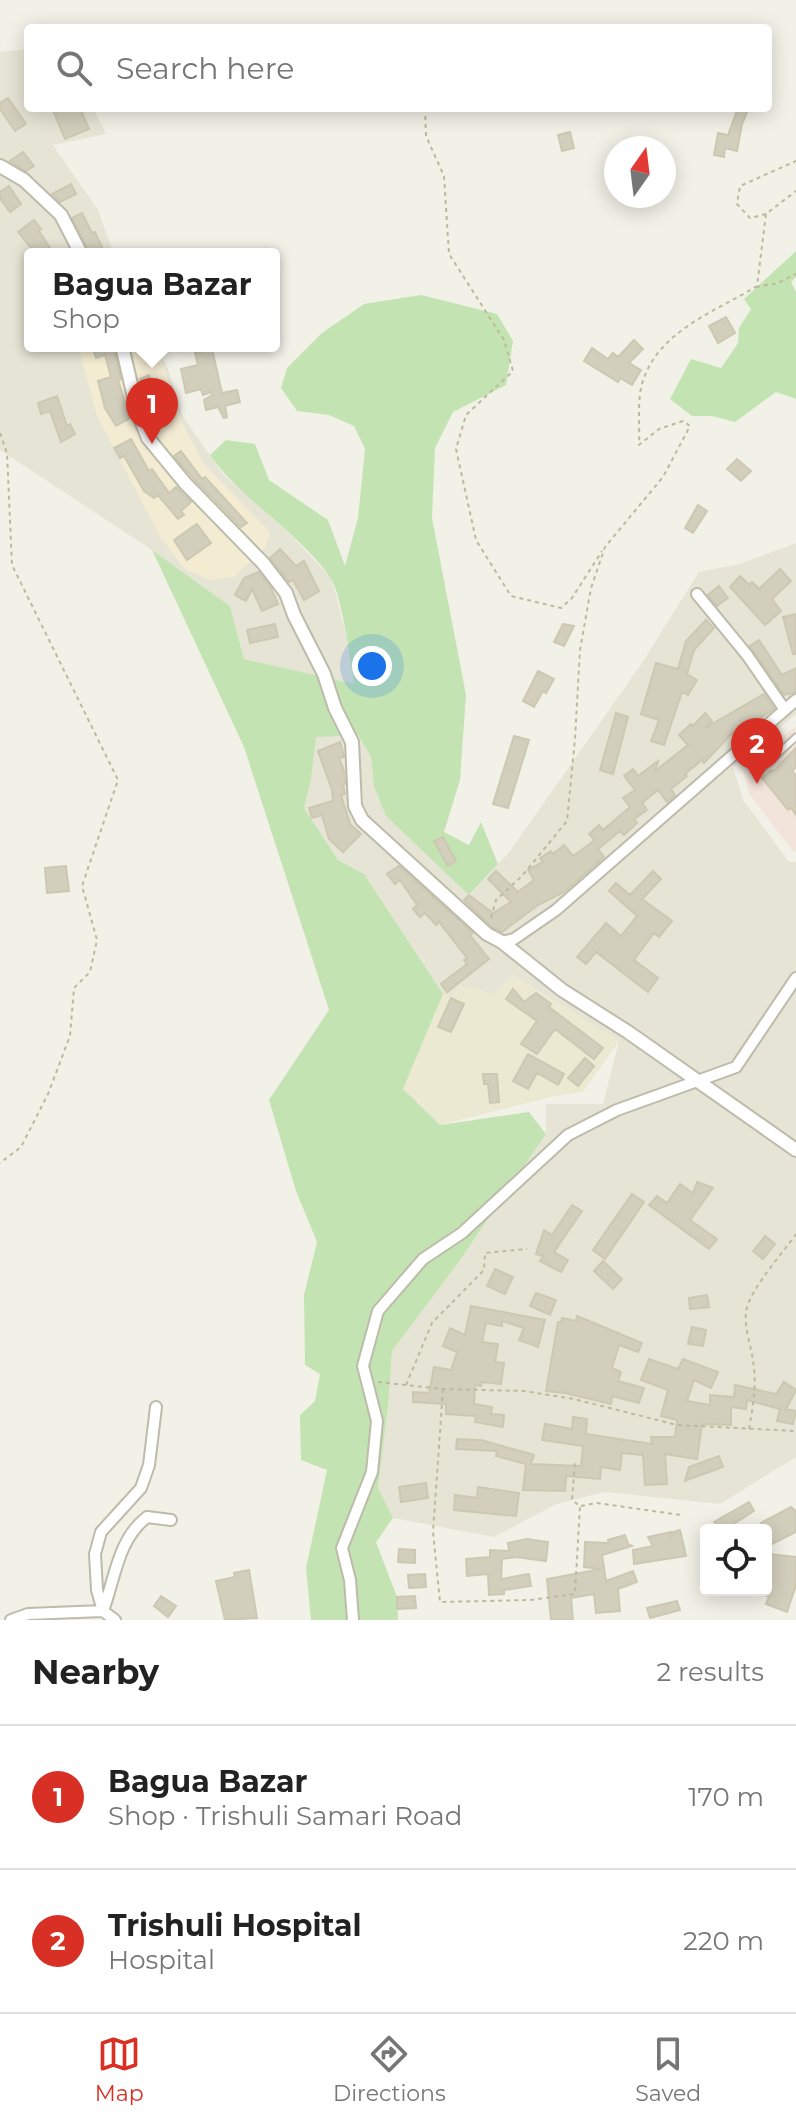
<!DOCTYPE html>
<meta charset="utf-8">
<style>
:root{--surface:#fff;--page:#f2f2f2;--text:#222;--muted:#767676;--line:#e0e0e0;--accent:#d93025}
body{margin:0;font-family:Montserrat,sans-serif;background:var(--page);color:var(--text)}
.controls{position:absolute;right:24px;bottom:24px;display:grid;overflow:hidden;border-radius:8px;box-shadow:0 4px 20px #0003}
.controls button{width:72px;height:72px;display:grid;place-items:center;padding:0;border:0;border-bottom:2px solid var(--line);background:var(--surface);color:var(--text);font:40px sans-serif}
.compass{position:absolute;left:604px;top:136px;width:72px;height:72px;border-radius:50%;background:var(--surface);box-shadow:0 4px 20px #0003;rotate:14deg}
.you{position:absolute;left:372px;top:666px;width:28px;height:28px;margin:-20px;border:6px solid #fff;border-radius:50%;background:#1a73e8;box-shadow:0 0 0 12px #1a73e833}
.badge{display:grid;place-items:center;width:52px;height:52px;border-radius:50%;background:var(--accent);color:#fff;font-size:26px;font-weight:700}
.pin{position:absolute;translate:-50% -66px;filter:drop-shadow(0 2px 4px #0008)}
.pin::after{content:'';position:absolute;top:42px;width:28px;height:24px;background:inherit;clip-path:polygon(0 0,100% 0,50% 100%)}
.popup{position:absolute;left:24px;top:248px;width:256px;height:104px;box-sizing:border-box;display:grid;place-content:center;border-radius:8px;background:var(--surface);filter:drop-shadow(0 2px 6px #0005);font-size:26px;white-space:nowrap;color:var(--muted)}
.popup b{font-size:30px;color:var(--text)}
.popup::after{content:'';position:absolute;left:50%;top:100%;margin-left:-16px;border:16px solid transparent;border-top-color:var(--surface)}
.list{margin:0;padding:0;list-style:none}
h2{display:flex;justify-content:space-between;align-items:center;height:104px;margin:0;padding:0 32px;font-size:34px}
h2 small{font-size:26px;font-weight:400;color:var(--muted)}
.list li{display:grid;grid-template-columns:52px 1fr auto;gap:24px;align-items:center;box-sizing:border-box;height:144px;padding:0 32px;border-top:2px solid var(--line)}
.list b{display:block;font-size:30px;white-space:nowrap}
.list p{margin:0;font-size:26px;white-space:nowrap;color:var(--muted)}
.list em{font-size:26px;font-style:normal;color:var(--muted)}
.icon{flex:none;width:44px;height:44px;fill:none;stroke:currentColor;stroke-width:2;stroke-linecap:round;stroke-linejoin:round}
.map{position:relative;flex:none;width:796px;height:1620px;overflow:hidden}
.search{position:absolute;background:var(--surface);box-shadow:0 4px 20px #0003;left:24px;right:24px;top:24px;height:88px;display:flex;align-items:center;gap:20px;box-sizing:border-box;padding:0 28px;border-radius:8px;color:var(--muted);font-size:30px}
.sheet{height:392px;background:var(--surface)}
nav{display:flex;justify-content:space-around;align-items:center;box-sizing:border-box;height:112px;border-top:2px solid var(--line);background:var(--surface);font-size:22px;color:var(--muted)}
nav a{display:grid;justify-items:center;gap:4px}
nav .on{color:var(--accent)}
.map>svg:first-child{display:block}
</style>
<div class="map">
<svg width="796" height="1620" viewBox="0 0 796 1620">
<rect width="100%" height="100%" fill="#f2f1e7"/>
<path fill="#e6e4d5" d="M28,49v59h65l13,26 -53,11 45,65 16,44h-84v92h125l13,23 14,46 41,59 71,64 38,41 14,56 9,50 -111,-26 -14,-53 -78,-56 -152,-100v-398z
M796,543v171l-63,53 10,33 46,62h7v595l-76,47 -115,-12 -49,12 -62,33 -101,-19 -15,-29 10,-82 4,-56 66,-88 88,-129v-30h57l16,-63 -106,-66 -26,27 -44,-8 -79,-120 -26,-14 -34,-52 7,-28 5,-44 42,-1 13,22 3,29 96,109 40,-44 132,-188 57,-91 41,-8z"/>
<path fill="#f3ecd3" d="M78,346h79l25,77 22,41 66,68 -5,16 -31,29 -24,3 -25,-11 -24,-31 -64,-122z"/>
<path fill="#ebe9d1" d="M513,975l106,66 -36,51 -32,5 -111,28 -37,-36 40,-95 9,1 7,-10 35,9z"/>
<path fill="#f2e3db" d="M796,726v22l-22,23 22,23 -13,11 13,10v37l-3,-1 -43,-56 -7,-24z"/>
<path fill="#c3e4b2" d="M796,251v26l-5,5 5,10v107l-20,-7 -41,30 -23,-6h-20l-22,-17 21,-40 30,9 17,-25 1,-15 12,-19 -7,-10z
M421,295l76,19 16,27 -7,44 -53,27 -18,36 -3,70 34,177 -6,85 -16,52 25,13 12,-23 17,42 -29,31 -83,-79 -12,-30 -3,-29 -13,-22 -42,2 -5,43 -7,28 34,52 26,14 79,120 -40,95 37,36 89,-13 17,22 -88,129 -66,88 -4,56 -10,81 15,30 -17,24 21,55 1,23h-87l-5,-52 21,-98 -26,-10 -1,-45 15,-14 5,-27 -15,-9 -1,-70 13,-53 -21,-51 -27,-91 60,-90 -85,-263 -92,-197 78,56 14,53 110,25c-4,-23 -12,-90 -24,-107 -32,-46 -88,-76 -120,-122l16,-15 29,4 14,36 59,40 17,46 13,-48 7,-69 -11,-23 -25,-11 -32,-4 -16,-23 6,-20 35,-35 42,-29z"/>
<path fill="#d3cfbd" stroke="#cdc8b1" stroke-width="2" d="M8,98l18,26 -11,7 -15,-22v-6z
M52,108h28l9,21 -24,10z
M738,108h11l-7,16 -5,27 -12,-3 -1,9 -10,-2 4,-22 10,2z
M570,132l4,16 -12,3 -4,-16z
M23,152l11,14 -8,5 -16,-10z
M71,184l5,10 -16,8 -8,-8z
M9,186l12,18 -11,8 -10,-14v-6z
M82,213l10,20 3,-1 10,22h-15l-18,-36z
M34,220l7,9 -2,2 15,23h-18l-18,-22z
M726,317l9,16 -17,10 -9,-17z
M634,340l9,9 -14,14 12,7 -9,15 -12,-7 -2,4 -34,-21 8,-13 16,11 5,-6 5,4z
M92,346h21l8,33 -3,1 12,38 -14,8 -11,-18 -7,-27 13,-4 -6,-22 -9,3z
M212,349l10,44 15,-3 3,12 -15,4 2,11 -3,1 -6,-11 -12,3 -2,-10 8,-5 -1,-3 -8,3 -2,-6 -15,4 -5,-24 17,-4 -3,-12z
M149,375l10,24 -5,2 3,10 -9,3 -5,-19 3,-1 -6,-15z
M57,396l10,30 3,-2 5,10 -14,8 -11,-31 -9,3 -3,-11z
M131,439l18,32 3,-2 17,24 7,-6 15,15 -10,9 3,4 -6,4 -20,-24 -4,3 -10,-7 -20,-35 -4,2 -6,-10z
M181,451l21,28 3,-2 42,46 -6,4 -49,-50 -18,-21z
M737,459l14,12 -10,10 -14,-12z
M698,505l9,6 -14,22 -8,-5z
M197,524l14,19 -24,17 -13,-20z
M280,549l16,17 8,-5 15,30 -15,9 -11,-20 -4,2 -19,-24z
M780,569l11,12 -19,18 9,12 -16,14 -35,-38 10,-11 9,9 3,-3 7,7z
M259,572l12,16 7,16 -16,7 -10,-22 -6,12 -11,-6 9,-17z
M719,586l9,12 -11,8 -9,-11z
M796,614v40h-3l-10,-37z
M706,620l8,8 -20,22 -7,24 10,6 -9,15 -6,-3 -18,53 -13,-4 8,-21 -18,-6 15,-51 22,6 8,-28z
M275,624l3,13 -28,6 -3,-13z
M563,624l11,2 -10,20 -10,-4z
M759,640l23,35 14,-7v24l-12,3 -34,-49z
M538,671l16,8 -8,14 -3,-2 -9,16 -11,-6z
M764,694l10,15 -34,22 -2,-4 -34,36 -2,-3 -17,14 2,2 -16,13 4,6 -8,7 -9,-12 -16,13 5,7 -13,9 3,4 -13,12 -4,-4 -22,18 6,8 -40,35 -26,13 -36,27 -10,-5 -28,-27 5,-5 24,18 18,-11 -23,-23 8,-8 22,21 16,-12 -6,-10 15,-8 -3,-4 11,-7 2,3 11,-9 9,11 22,-16 -6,-6 10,-9 4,5 27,-23 -7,-9 12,-8 -11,-14 9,-7 5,7 20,-15 -3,10 33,-26 -9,-10 12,-11 2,2 12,-13 7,8 -7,7z
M616,713l12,4 -15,57 -13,-4z
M514,736l15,4 -21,68 -15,-4z
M340,742l3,10 1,5 -5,1 5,13 1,13 -2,1 2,9 -4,1 9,29 11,10 -18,18 -14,-13 -7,-24 -10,3 -3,-10 24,-7 -1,-11 -14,-39z
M796,748v19l-4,4 4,4v40l-5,-7 -3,2 -26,-32 10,-8 2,1z
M443,837l13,24 -8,5 -14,-25z
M66,866l3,25 -22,2 -2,-25z
M399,866l74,67 -3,2 19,24 -42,33 -6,-8 26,-20 -3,-4 3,-2 -28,-36 -3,3 -11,-12 -5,4 -7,-8 4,-4 -17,-25 -5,4 -8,-10z
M653,871l8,8 -19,20 30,22 -13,16 -5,-4 -20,27 24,18 -10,14 -52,-40 -10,12 -9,-7 29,-34 15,13 16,-20 -28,-25 7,-8 14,12z
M513,989l11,13 12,-9 15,11 -2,3 54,41 -9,11 -39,-30 -18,25 -16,-10 16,-23 -31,-22z
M451,998l13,6 -13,28 -13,-5z
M528,1054l36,20 -6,11 -21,-12 -9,16 -15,-8z
M585,1058l9,8 -16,20 -10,-8z
M483,1074h14l2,28 -9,1 -2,-19h-4z
M697,1182l16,6 -23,32 27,19 -8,10 -60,-44 8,-9 10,7 13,-19 13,9z
M632,1194l12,8 -39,57 -12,-9z
M572,1205l10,6 -28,41 14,8 -7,12 -21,-11 3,-5 -7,-2 8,-24 8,5z
M765,1236l10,8 -12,15 -10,-8z
M603,1261l19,18 -9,10 -19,-18z
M495,1269l18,8 -8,17 -18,-8z
M536,1293l20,7 -6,15 -20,-9z
M707,1295l2,12 -19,2 -1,-11z
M471,1306l74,14 -7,27 -19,-7 5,-12 -22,-7v5l-16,-3 -4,19 16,2 -3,18 9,1 -3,21 -19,-2 -1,4 -6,-1 -1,19 18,3 -1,7 13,1 -1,12 -28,-5 1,-6 -30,-2v-10l-33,-2v-10l16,1 5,-26 17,3 6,-18 -14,-6 7,-18 15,7z
M577,1316l65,27 -4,9 -19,-7 -7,23 9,4 -3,9 26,7 -5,15 -27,-7 -1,8 -46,-11 -19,-2 12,-69h3l1,-4 14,3z
M692,1327l14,3 -3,16 -15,-2z
M649,1359l29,10 5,-10 35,13 -7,16 -17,-8 -7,21 23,4v-10l24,2 1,-12 41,9 8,-12 12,8 -10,19 10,2 -3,13 -16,-3 3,-12 -33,-9 -1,9 -15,-2v18l-29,-1 -5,35 -32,-5 2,30 -22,1 -2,-30 -21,-2 -2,17 -19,-3 -1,12 -34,-3 -1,15 -42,-1 3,-26 -30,-8 1,-5 -41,-2 1,-10 24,1 53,15 -3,9 50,2 2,-20 -41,-6 3,-16 27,5 1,-12 14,2 -1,15 66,10 -1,-7h24l2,-17 -16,-4 7,-26 -27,-10z
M719,1456l4,11 -38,14 4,-14z
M426,1483l2,15 -27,4 -2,-15z
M478,1487l41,6 -3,23 -62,-6 1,-15 22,3z
M749,1502l5,9 -30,19 -4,-1 -6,-7z
M791,1507l5,4v21l-24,12 -11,-21z
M680,1530l6,26 -52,8 -1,-14 20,-4 -5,-9 23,-5v6l2,-6z
M625,1535l3,9 4,2 -30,9 4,26 27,-10 4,11 -19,7 2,22 -24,2 -2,-19 -23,4 2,22h-22l-4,-41 54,-10 -17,-2 1,-25 24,1 -1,-3z
M527,1539l21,3 -2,19 -30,-4 -14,2 -1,20 28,-5 2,12 -27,4v4l-15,1 -1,-21 -21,2 -1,-17 24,-2v-7l19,1 -1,-8z
M399,1549l16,1v13l-17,-1z
M768,1554l28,3v28l-9,27 -21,-8 3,-7 -3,-1z
M249,1570l8,48 -32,2 -9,-39 19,-4 -1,-4z
M425,1574l1,13 -17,1 -1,-13z
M161,1596l15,10 -8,11 -14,-11z
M415,1596l1,12 -19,1v-12z
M677,1601l3,9 -30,8 -3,-10z"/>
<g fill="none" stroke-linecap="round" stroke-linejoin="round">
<g stroke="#bdbbaa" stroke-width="9">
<path id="service" d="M757,773l39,-36"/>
</g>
<g stroke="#bdbbaa" stroke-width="14">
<path id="minor" d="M697,594l50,61 38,55
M502,942l12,-3 42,-29 240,-210
M11,1620l17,-6 75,-3c12,-33 15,-72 44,-94l24,3
M115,1620l-12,-9 -6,-21 -2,-36 6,-22 40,-44 8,-23 7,-58
M353,1620l-3,-40 -8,-32 30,-76 5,-51 -14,-55 15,-55 45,-52 39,-26 106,-98 49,-25 119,-43 60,-89"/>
</g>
<g stroke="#bdbbaa" stroke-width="16">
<path id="tertiary" d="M0,166l24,14 37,35 20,39
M122,346l15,64 11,28 37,45 78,80 23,30 8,22 30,59 11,34 17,34 3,64 7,14 125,114 15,8 60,48 66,42 168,118"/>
</g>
<path stroke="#beb99c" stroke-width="2" stroke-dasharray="4 4" stroke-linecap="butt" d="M425,108l1,28 18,40 5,78 55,86 9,31 -47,44 -10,34 20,91 35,56 50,12 11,-10 30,-47
M766,214l-16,4 -13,-14 3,-18 56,-25
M756,287l22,-4 18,-9
M0,433l7,20 5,112 106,215 -36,106 15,54 -7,32 -16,16 -4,48 -22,58 -27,53 -21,16
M491,918l5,-18 26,-24 45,-55 8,-82 5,-89 11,-62 14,-41 58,-70 27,-51 -7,-5 -24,8 -20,16c1,-19 -2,-43 3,-61 15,-53 73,-72 115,-98l9,-72 30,-23
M378,1382l65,7 81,2 50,8 103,26 119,6
M406,1385l26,-62 52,-53 1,-17 42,-4
M443,1389l-10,143 7,70 90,-2 45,-6 5,-88 -8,-6 3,-39
M749,1429c4,-22 8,-46 4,-68 -2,-16 -9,-33 -7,-49 3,-22 37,-59 50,-78
M581,1506l16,-3 84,12"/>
<use href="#service" stroke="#fff" stroke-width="5"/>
<use href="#minor" stroke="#fff" stroke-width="10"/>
<use href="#tertiary" stroke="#fff" stroke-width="12"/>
</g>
</svg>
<div class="controls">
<button><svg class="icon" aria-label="locate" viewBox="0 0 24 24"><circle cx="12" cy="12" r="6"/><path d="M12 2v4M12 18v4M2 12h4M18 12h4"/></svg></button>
</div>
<svg class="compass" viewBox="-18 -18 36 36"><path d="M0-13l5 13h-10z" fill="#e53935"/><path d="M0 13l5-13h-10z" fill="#767676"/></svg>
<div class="you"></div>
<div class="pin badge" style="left:152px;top:444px">1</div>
<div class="popup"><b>Bagua Bazar</b>Shop</div>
<div class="pin badge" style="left:757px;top:784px">2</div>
<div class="search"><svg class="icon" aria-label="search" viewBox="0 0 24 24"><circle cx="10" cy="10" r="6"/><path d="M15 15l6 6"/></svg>Search here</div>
</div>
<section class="sheet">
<h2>Nearby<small>2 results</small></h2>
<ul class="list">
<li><span class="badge">1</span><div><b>Bagua Bazar</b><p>Shop · Trishuli Samari Road</p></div><em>170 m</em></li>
<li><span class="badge">2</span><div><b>Trishuli Hospital</b><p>Hospital</p></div><em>220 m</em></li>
</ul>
</section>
<nav>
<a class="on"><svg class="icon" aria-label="map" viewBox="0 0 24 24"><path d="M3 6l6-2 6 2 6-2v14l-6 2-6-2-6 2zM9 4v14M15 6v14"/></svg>Map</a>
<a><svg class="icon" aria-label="directions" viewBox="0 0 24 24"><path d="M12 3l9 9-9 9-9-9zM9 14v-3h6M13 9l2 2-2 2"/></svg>Directions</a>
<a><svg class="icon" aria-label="saved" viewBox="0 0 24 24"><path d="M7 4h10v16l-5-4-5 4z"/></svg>Saved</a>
</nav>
